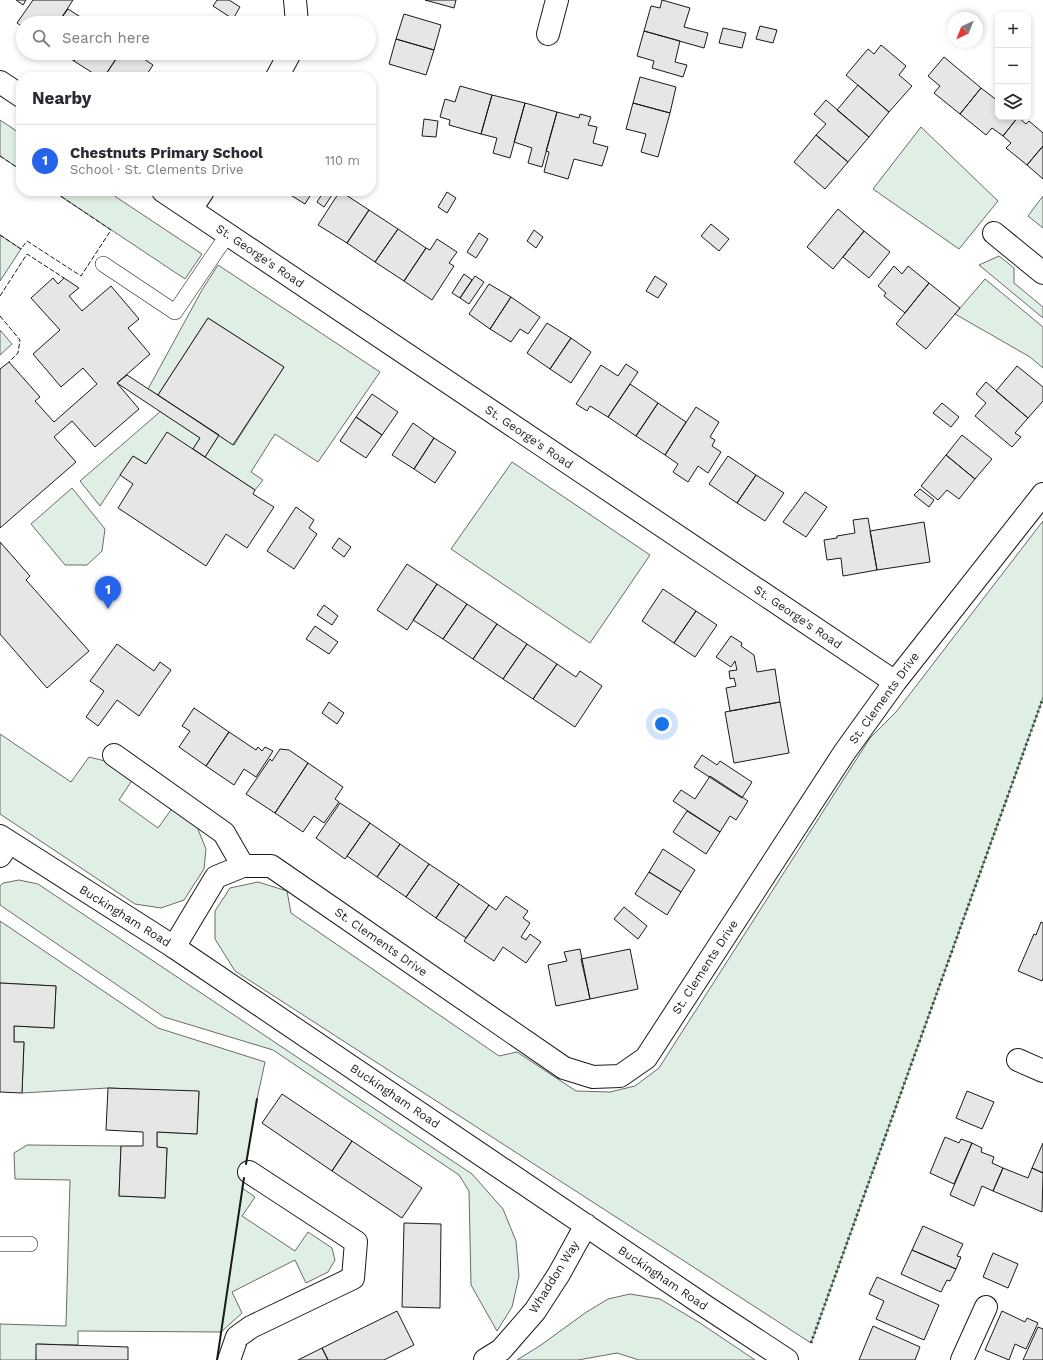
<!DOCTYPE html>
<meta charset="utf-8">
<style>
:root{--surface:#fff;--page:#f7f7f7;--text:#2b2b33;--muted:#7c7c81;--line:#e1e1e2;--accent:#2563eb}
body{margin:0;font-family:"Work Sans",sans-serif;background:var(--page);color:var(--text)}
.controls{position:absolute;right:12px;top:12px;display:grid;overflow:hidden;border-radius:8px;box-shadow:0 2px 6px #0003}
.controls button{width:36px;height:36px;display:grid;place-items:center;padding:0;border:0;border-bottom:1px solid var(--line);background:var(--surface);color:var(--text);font:20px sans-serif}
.compass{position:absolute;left:947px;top:12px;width:36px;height:36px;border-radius:50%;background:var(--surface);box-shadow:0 2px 6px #0003;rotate:223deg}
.you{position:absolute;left:662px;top:724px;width:14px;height:14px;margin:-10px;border:3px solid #fff;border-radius:50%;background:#1a73e8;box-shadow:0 0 0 6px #1a73e833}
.badge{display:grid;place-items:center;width:26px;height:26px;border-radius:50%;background:var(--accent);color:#fff;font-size:13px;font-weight:700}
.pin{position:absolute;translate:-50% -33px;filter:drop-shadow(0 1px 2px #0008)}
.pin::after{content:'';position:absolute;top:21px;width:14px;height:12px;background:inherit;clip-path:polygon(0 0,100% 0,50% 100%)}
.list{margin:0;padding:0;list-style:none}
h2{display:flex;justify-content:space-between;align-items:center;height:52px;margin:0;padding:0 16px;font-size:17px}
h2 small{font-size:13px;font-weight:400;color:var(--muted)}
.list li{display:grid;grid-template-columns:26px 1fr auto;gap:12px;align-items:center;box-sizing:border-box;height:72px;padding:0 16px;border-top:1px solid var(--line)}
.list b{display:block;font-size:15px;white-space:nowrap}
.list p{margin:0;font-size:13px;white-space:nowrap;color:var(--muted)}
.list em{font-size:13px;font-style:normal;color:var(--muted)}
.icon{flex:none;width:22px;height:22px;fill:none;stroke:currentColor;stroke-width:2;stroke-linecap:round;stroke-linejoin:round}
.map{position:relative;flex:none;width:1043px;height:1360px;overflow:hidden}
.search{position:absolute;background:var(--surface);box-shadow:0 2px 6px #0003;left:16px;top:16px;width:360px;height:44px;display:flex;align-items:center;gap:10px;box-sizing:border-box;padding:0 14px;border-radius:22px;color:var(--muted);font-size:15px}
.panel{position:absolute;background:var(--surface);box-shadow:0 2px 6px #0003;left:16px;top:72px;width:360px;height:124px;border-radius:16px}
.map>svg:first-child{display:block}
</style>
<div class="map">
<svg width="1043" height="1360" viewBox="0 0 1043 1360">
<rect width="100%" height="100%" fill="#fff"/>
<path fill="#e0efe3" stroke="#6a6a6a" d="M0,120l21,14v36l-21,-14z
M921,127l77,74 -39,48 -86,-60z
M53,191h54l95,63 -17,25z
M1043,196v32l-15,-12z
M0,235l21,14 -21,32z
M999,256l15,12v15l29,24v11l-64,-53z
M218,265l162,107 -62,90 -43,-28 -24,38 12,8 -8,10 -50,-33 14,-22 15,10 50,-78 -76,-49 -50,77 -10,-6 54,-99z
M985,279l58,48v41l-13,-11 -75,-43z
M0,330l12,14 -12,11z
M161,411l39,27 -7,11 -47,15 -13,-8 -33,50 -20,-25z
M512,462l138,93 -60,88 -139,-94z
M72,488l33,41 -3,22 -15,14h-22l-34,-41z
M1043,521v177l-232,645 -576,-372 -20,-32v-28l15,-23 28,-6 29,9 4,22 208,143 18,-4 59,39 34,1 25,-6 24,-18 211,-330 26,-26z
M0,734l71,48 18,-25 20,5 24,17 -14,21 39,28 15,-21 24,20 9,22 -2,20 -20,31 -23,8 -26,-4 -135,-90z
M19,880l19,4 434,290 31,35 13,32 3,35 -7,31 -15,24 -26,-46 -2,-94 -10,-16 -186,-125 -109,-33 -164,-112v-19l3,-3z
M0,921l158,107 107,34 -8,37 -15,89 13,9 -13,19 53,35 13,-19 24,16 3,12 -7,12 -22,11 -11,-23 -63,32 10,21 -21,19 -143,-1v14l-41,-1 -1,16h-36v-36l66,2 4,-146 -55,-1 -1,-26 13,-8 94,1 -2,50 46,2 2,-50 -10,-1v-15l40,2 2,-42 -91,-4 -86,5 2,-51h-10v-16l40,2 2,-42 -56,-3z
M630,1294l30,5 40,24 55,37h-116l-22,-7 -39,7h-61l24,-15 44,-32 23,-14z"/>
<path fill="#e6e6e6" stroke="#1a1a1a" d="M16,0h10l-3,5z
M33,0h40l-15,23h-35v4l-6,-4z
M217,0h12l11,7 -7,12 -20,-13z
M425,0h31l-2,8z
M662,0l28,8 -6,19 24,6 -4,15 -60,-17 7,-25 9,2z
M68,9l22,14h-32z
M404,14l37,11 -7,25 -38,-11z
M760,26l17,4 -4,13 -17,-4z
M723,28l23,5 -4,15 -23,-5z
M644,31l36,10 -5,21 12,3 -4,12 -31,-9 2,-7 -17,-5z
M396,39l38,11 -8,25 -37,-11z
M881,45l25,21 -7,9 13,11 -23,26 -43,-37 22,-26 6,5z
M62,53h17l-5,8z
M79,53h41l-16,24h-5l-25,-16z
M120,53h15l18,12 -8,12h-41z
M944,57l37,31 -21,26 -26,-21 6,-7 -12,-10z
M155,72l7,5h-10z
M640,77l36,10 -6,26 -37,-10z
M858,85l31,27 -20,25 -32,-27z
M460,86l32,9 -11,39 -32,-9 1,-5 -10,-3 5,-18 10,3z
M981,88l17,13v16h20l-15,19 -11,-8 -6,7 -26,-21z
M492,95l33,8 -15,55 -17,-5 4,-15 -16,-4z
M826,100l43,37 -21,25 -32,-27 10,-11 -12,-10z
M525,103l32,9 -15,55 -14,-4 4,-15 -18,-6z
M633,103l37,10 -12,44 -17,-5 5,-18 -20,-5z
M557,112l22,6 1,-4 11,3 -3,8 9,2 -4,16 15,4 -6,19 -28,-7 -6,20 -24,-7 5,-20 -3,-1z
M1018,117l8,7 3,-3 14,12v13l-16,19 -21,-17 5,-5 -8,-7z
M424,119l14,2 -2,16 -14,-1z
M816,135l32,27 -23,27 -31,-27z
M1043,146v33l-16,-14z
M284,191h29l-8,13z
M324,191l10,1 -10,15 -7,-5z
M340,191l29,19 -22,33 -29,-18z
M447,192l9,6 -9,15 -9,-6z
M838,209l26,22 -31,38 -26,-22z
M369,210l29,19 -23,33 -28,-19z
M711,224l18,15 -10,12 -18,-15z
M398,229l28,19 -22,33 -29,-19z
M534,230l9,7 -7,11 -9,-7z
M864,231l26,21 -21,26 -26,-21z
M479,233l9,6 -12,19 -9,-6z
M437,239l20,13 -8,11 5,3 -22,34 -28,-19 22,-33 4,2z
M894,266l8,8 6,-8 21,17 -24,30 -21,-17 2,-3 -8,-7z
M464,274l8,6 -12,18 -8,-5z
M475,276l9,6 -15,22 -9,-6z
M655,276l12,8 -9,14 -12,-7z
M53,278l5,6 6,-6 15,10 -10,8 13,15 29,-25 28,33 -11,9 22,26 -33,29 22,26 -44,38 -23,-26 -18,16 22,25 -76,66v-159l9,-7 31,35 -5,4 19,21 43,-38 -14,-16 -22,19 -28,-33 27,-24 -29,-32z
M929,283l31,25 -34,41 -30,-25z
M489,284l22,13 -21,32 -21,-15z
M511,297l29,20 -12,17 -8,-5 -9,13 -21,-13z
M208,318l76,49 -51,78 -75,-50z
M547,323l24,15 -21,31 -23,-16z
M571,338l20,14 -20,31 -21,-14z
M626,364l12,8 -30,45 -18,-11 -3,5 -11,-7 25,-39 17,11z
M1017,366l26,21v14l-15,17 -32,-27z
M127,375l92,60 -14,22 -12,-8 7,-11 -83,-55z
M986,382l42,36 -13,15 6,4 -9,10 -37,-31 11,-13 -10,-9z
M630,384l28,19 -22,33 -28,-19z
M372,394l26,18 -16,23 -26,-18z
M658,403l28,19 -21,33 -29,-19z
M942,403l17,14 -8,10 -18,-14z
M696,407l23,15 -9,15 5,3 -3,6 9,6 -13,21 -10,-7 -10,16 -15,-10 5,-8 -13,-9z
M356,417l26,18 -16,23 -26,-17z
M413,423l21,15 -20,31 -22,-14z
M167,432l88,58 -2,4 21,13 -27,41 -21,-14 -20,32 -88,-58 15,-24 -13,-9 13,-19 13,8z
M962,435l30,24 -17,20 -29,-24z
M434,438l22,14 -21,31 -21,-14z
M946,455l29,24 -16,20 -12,-9 -9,10 -17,-14z
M728,456l28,19 -19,28 -28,-19z
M756,475l28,18 -19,28 -28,-18z
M920,489l14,11 -5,7 -15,-12z
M805,492l22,15 -21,30 -23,-15z
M296,507l18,13 -5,8 8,6 -23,35 -27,-18z
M868,518l9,52 -34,6 -2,-18 -14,2 -3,-20 13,-2v-2l18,-3 -2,-13z
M924,522l6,40 -53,8 -7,-39z
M339,538l12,9 -7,10 -12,-9z
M0,542l30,34 -4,4 63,71 -42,37 -47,-54z
M407,564l30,20 -30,46 -30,-20z
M437,584l30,20 -24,35 -30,-19z
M663,589l33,22 -22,32 -32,-22z
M467,604l30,20 -24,35 -30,-20z
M324,605l14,11 -6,9 -15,-10z
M696,611l21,14 -22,32 -21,-14z
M497,624l30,20 -24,35 -30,-20z
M315,626l23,16 -9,12 -23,-15z
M731,636l11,7 -1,3 13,9 3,17 18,-3 5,33 -50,9 -4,-23 10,-2 -2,-8 -4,1 -1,-8 8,-1 -2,-9 -4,6 -15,-10z
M117,644l37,27 6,-9 11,8 -32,46 -22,-16 -19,26 -12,-9 18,-26 -14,-10z
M527,644l30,20 -24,35 -30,-20z
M557,664l19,13 4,-6 22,15 -27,41 -42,-28z
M329,702l15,11 -7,11 -15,-11z
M780,702l9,51 -55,10 -9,-51z
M194,708l35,24 -23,34 -27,-19 11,-16 -8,-5z
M229,732l27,18 2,-3 4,4 3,-4 8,4 -17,26 -12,-8 -10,16 -28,-19z
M280,749l9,1 19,13 -33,50 -29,-19 24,-35 2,2z
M702,755l15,10 3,-4 32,21 -10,16 -48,-31z
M308,763l35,24 -8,12 4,3 -15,21 -10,-7 -11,16 -28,-19z
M710,776l38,25 -12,19 -6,-4 -10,16 -47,-31 8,-11 14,9z
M340,803l30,20 -25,36 -29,-21z
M687,811l33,21 -14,22 -33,-22z
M370,823l30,21 -23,33 -30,-21z
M400,844l29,20 -23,33 -29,-20z
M663,849l32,21 -14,22 -32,-20z
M429,864l30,20 -23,34 -30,-21z
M649,872l32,20 -14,23 -32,-21z
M459,884l30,21 -23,33 -30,-20z
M506,896l22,15 -5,7 7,5 -9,14 5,3 4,-6 11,8 -15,21 -23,-16 -9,14 -30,-20 25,-36 7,5z
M624,907l23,19 -9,13 -24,-20z
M1041,922l2,1v55l-1,3 -24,-10 16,-37 2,1z
M580,949l10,50 -34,7 -8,-41 19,-4 -3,-9z
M630,949l8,40 -48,10 -9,-40z
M0,983l56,3 -2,42 -40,-2v16h10l-2,51 -22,-1z
M108,1088l91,3 -2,43 -40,-2v15l10,1 -2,50 -46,-2 2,-50h22v-14l-37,-2z
M967,1091l27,11 -12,27 -26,-11z
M282,1094l70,47 -20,30 -70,-48z
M945,1137l14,6 2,-4 11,4 -18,41 -24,-11z
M352,1141l70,47 -20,30 -70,-47z
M972,1143l10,5 -1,4 13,5 -2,6 11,5 -10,23 -11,-5 -8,20 -24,-11z
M1043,1143v30l-11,-5z
M1003,1168l25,10 4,-10 11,5 -1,39 -49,-21z
M404,1223l37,1 -1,84 -38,-1z
M923,1226l40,18 -6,12 4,1 -5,12 -44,-19z
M912,1250l44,19 -6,12 -3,-1 -6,12 -40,-18z
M993,1253l25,11 -10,24 -25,-11z
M877,1277l62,28 -15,35 -48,-21 8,-18 -15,-7z
M397,1311l17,34 -30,15h-56l-6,-12z
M1002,1311l23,11 2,-4 11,5 -12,26 -11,-5 -6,16 -24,-10z
M873,1326l47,21 -5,13h-56z
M1038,1327l5,2v31h-20z
M36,1344l92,3v13h-92z
M322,1348l6,12h-30z"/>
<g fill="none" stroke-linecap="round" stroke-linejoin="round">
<g stroke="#1a1a1a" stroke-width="16">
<path id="lane" d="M103,264l72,48 53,-78
M0,1244h30"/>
</g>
<g stroke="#1a1a1a" stroke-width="24">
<path id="street" d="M295,0l2,23
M548,34l9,-34
M277,77l13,-24
M0,82l21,14
M163,191l732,491
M191,209l12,-18
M994,233l49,40
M114,755l110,78 19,33
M0,856l9,-13
M174,947l42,-70 27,-11h28l293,202 29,9 27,-1 26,-18 198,-305 51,-71 148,-188
M1018,1060l25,11
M229,1360l8,-23 14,-10 102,-49 3,-36 -107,-70
M962,1360l24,-53"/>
</g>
<g stroke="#1a1a1a" stroke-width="24">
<path id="secondary" d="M0,836l174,111 531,359 82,54
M485,1360l16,-10 34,-39 24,-37 27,-49"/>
</g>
<use href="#lane" stroke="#fff" stroke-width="15"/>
<use href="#street" stroke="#fff" stroke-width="22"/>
<use href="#secondary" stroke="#fff" stroke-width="22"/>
<path stroke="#2b5a34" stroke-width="3" stroke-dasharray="2 3" stroke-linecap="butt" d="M811,1343l232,-645"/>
<path stroke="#1a1a1a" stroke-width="1" stroke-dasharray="5 2" stroke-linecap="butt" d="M0,156l21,14
M0,235l21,14 6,-8 54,35 30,-46 -58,-39
M0,296l27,-42 37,24
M0,316l20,24 -2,13 -9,9"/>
<path stroke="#1a1a1a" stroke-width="2" d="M246,1164l11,-65
M217,1360l27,-182"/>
</g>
<g text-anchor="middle" stroke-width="3" stroke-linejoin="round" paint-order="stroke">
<g font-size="12" fill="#1a1a1a" stroke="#fff">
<text transform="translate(260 256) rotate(34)" y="4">St. George's Road</text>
<text transform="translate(529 437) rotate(34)" y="4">St. George's Road</text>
<text transform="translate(798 617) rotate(34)" y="4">St. George's Road</text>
<text transform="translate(884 698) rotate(-54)" y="4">St. Clements Drive</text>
<text transform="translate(125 916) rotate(32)" y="4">Buckingham Road</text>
<text transform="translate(381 942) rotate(35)" y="4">St. Clements Drive</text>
<text transform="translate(705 967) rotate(-57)" y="4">St. Clements Drive</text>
<text transform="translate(395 1096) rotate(34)" y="4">Buckingham Road</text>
<text transform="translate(554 1277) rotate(-58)" y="4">Whaddon Way</text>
<text transform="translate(663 1278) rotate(34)" y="4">Buckingham Road</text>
</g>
</g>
</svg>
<div class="controls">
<button>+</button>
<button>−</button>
<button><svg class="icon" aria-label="layers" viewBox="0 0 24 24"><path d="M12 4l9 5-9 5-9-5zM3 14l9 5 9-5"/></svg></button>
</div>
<svg class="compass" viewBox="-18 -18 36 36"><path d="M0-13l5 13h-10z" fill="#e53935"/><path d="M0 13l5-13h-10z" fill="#7c7c81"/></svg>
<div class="you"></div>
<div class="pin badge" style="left:108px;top:609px">1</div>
<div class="search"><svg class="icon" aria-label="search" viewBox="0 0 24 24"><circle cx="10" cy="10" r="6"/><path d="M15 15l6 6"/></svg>Search here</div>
<section class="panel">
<h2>Nearby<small></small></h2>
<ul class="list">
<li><span class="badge">1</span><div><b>Chestnuts Primary School</b><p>School · St. Clements Drive</p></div><em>110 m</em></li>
</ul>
</section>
</div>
